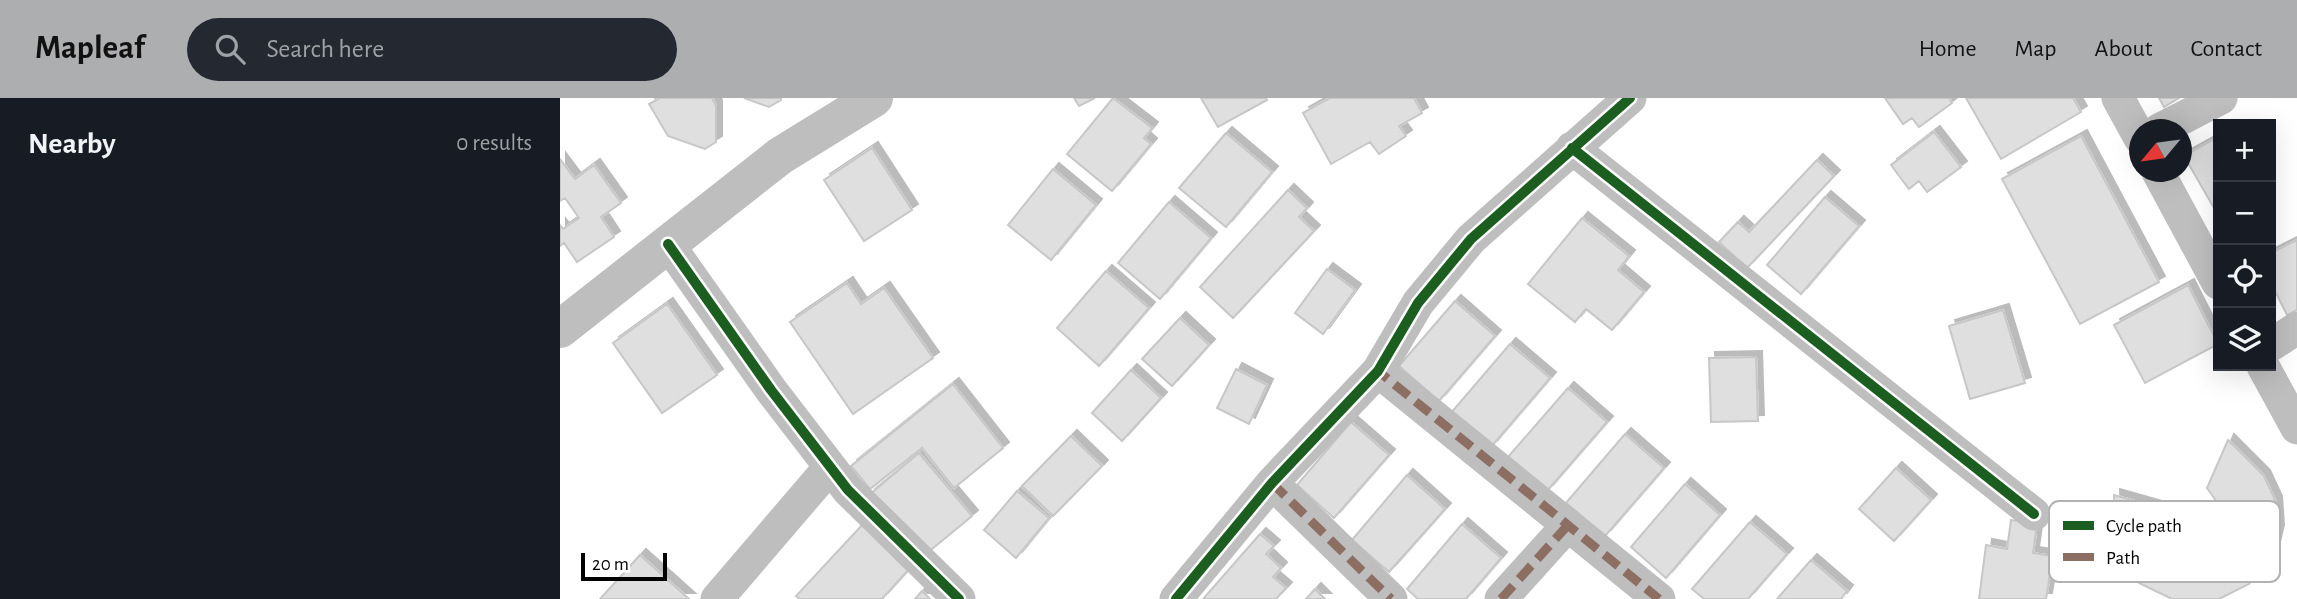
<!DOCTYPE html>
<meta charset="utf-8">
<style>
:root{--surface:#171b24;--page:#242831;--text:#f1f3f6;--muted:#9ea1a6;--line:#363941;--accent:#adaeaf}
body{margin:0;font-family:"Alegreya Sans",sans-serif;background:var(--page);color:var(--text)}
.controls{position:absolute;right:21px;top:21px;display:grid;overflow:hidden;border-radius:0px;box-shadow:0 7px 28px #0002}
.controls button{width:63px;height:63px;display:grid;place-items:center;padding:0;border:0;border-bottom:2px solid var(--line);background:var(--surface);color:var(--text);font:35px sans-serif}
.compass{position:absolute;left:1569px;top:21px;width:63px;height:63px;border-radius:50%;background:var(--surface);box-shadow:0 7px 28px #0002;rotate:241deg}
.scale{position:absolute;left:21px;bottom:18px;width:86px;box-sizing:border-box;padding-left:7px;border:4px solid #000;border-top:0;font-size:19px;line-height:24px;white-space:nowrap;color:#000;-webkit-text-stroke:5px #fff;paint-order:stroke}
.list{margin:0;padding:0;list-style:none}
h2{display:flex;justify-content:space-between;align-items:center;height:91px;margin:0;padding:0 28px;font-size:30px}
h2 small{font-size:23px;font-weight:400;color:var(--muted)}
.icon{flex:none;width:38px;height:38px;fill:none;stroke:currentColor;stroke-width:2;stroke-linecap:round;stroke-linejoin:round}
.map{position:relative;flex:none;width:1737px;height:501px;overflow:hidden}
header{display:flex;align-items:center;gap:42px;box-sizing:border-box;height:98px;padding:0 35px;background:var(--accent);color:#111}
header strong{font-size:33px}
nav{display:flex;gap:38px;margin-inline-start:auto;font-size:24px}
.search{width:490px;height:63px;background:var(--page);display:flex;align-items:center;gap:18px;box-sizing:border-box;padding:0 24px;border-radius:38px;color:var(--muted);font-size:26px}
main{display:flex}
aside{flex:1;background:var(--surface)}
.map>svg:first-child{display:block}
</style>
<header>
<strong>Mapleaf</strong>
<div class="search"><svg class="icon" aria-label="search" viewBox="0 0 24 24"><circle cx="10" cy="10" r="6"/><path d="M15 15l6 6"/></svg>Search here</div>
<nav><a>Home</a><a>Map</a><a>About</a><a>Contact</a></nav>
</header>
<main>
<aside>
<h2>Nearby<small>0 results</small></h2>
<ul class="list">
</ul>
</aside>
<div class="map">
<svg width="1737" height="501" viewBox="0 0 1737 501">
<defs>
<filter id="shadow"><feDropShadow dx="6" dy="-6" stdDeviation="0" flood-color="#0004"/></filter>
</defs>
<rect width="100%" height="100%" fill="#fff"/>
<path fill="#dfdfdf" stroke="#c7c7c7" stroke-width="2" filter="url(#shadow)" d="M100,0h52l4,8v36l-11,7 -37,-13 -19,-32z
M184,0h37v2l-12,7z
M514,0h21l-16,8z
M553,0l39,30 -8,10 7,6 -39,47 -45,-37z
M641,0h65l1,2 -49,27z
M770,0h84l8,15 -23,13 7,10 -27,18 -9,-12 -39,22 -28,-51z
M1325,0h64l3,5 -33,24 -7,-9 -9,6z
M1406,0h107l8,14 -80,47z
M1599,0h20l-15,9z
M1374,34l27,35 -34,25 -8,-11 -10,8 -18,-24z
M666,35l46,39 -46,55 -47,-39z
M1521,38l78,146 -79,42 -78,-145z
M1658,39v78l-34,-59z
M312,50l40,62 -48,31 -40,-61z
M0,61l15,20 19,-14 27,38 -20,14 13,20 -37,25 -13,-19 -4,3v-21l3,4 16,-11 -14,-20 -5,3z
M1257,62l17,16 -87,92 -28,-26 19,-20 11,10z
M493,71l43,36 -45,55 -43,-35z
M728,92l19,18 -8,9 15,14 -81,87 -33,-31z
M1265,99l34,29 -58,68 -34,-29z
M609,104l42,36 -51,61 -42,-36z
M1022,120l47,38 -11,14 26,22 -32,38 -26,-21 -11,13 -47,-38z
M1737,142v70l-10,5 -16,-32v-30z
M767,171l28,21 -32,44 -28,-21z
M546,173l43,37 -50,58 -42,-38z
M287,185l14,21 23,-16 49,70 -80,56 -63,-92z
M1628,187l30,59 -73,39 -31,-58z
M895,203l40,35 -56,65 -40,-35z
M107,206l50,71 -55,38 -49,-70z
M1443,212l22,73 -55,16 -21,-73z
M620,220l29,27 -37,41 -30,-27z
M950,246l40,34 -59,69 -40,-34z
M1196,259l2,64 -47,1 -2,-64z
M676,271l31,16 -18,39 -32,-16z
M571,272l30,28 -39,43 -30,-28z
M393,286l50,64 -49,40 -32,-40 -52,41 -19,-23z
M1008,290l39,34 -60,69 -39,-34z
M791,324l38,33 -55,63 -37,-33z
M1065,336l39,34 -59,68 -39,-33z
M511,338l31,30 -49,50 -31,-30z
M1668,342l36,36 12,26 2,29 -7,29 -22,24 -30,15h-47l-33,-16 -24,-46 -1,-42 53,15 8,21 12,7h26l11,-26 -17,-24z
M359,355l53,63 -51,42 -52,-63z
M1336,370l35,32 -37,41 -35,-32z
M847,377l38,34 -56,63 -37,-32z
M1125,386l35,31 -54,63 -35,-31z
M457,393l32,27 -33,40 -32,-28z
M1451,422l26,4 -4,29 20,3 -7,43h-67l7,-54 21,4z
M1190,424l37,32 -39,45h-44l-12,-10z
M304,425l47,44 -29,32h-82l-4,-3z
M902,426l39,34 -35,41h-48l-11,-10z
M700,436l14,12 -8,8 15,14 -8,9 13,11 -10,11h-73z
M80,457l49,44h-89z
M1251,462l36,31 -6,8h-64z
M755,491l10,10h-19z
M362,493l8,8h-15z"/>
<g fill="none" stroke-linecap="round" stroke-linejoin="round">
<path stroke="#bebebe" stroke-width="33" d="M1558,0l22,40
M1599,32l62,-32
M1012,50l462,366
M1598,74l60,111
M108,146l103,146 77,100 111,109
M1711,247l26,-17
M1703,268l34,62
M818,273l281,228
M712,385l119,116
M157,501l113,-132
M616,501l96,-116 106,-112 40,-68 53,-64 159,-141
M941,501l67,-74"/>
<path stroke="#bebebe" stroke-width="38" d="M0,231l220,-173 94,-58"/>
<path stroke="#8d6e63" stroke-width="9" stroke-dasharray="18 9" stroke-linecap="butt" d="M814,277l4,-4 281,228
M712,385l119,116
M941,501l67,-74"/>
<g stroke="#fff" stroke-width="15">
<path id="cycleway" d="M1012,50l462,366
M108,146l103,146 77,100 111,109
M616,501l96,-116 106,-112 40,-68 53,-64 159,-141"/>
</g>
<use href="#cycleway" stroke="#1b5e20" stroke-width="10"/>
</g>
<rect x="1489" y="403" width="231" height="81" rx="10" fill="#fff" stroke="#b2b2b2" stroke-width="2"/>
<rect x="1503" y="423" width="31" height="9" fill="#1b5e20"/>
<rect x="1503" y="455" width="31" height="8" fill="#8d6e63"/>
<g font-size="19" fill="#000">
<text x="1546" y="434">Cycle path</text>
<text x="1546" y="466">Path</text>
</g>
</svg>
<div class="controls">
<button>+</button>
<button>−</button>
<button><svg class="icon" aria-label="locate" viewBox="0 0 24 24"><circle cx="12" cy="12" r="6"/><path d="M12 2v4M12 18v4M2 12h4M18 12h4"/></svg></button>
<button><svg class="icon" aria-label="layers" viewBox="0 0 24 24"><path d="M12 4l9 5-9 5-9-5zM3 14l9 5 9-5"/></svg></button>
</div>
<svg class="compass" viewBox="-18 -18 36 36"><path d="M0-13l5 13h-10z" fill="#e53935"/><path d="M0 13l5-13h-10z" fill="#9ea1a6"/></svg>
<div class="scale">20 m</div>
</div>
</main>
